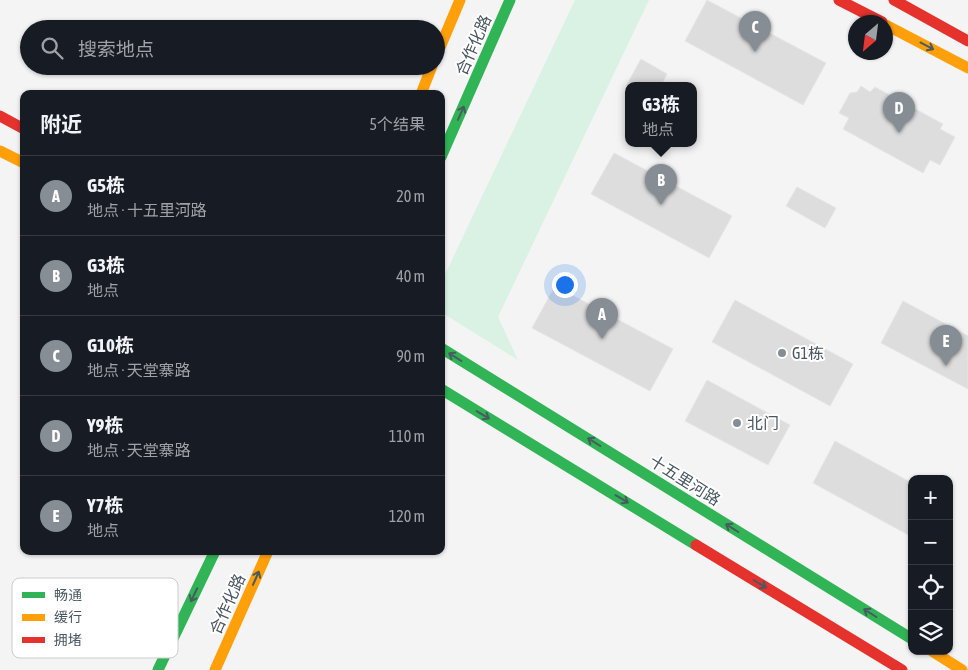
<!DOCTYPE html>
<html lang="zh">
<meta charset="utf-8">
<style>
:root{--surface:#171b24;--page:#242831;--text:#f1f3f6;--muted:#9ea1a6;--line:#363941;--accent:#868d94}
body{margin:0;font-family:"Asap Condensed","Noto Sans SC",sans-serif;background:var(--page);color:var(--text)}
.controls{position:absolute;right:15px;bottom:15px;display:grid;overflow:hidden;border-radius:10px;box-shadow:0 1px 4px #0004}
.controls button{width:45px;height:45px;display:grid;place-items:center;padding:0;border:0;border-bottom:1px solid var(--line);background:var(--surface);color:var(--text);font:25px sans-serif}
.compass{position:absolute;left:848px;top:15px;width:45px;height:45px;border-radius:50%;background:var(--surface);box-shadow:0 1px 4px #0004;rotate:208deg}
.you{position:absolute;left:564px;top:284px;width:18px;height:18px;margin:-12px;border:4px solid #fff;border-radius:50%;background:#1a73e8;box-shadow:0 0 0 8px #1a73e833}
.badge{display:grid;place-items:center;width:32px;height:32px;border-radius:50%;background:var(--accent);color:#fff;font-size:16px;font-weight:700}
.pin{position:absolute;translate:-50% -41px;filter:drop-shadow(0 1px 2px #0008)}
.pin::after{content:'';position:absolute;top:26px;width:18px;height:15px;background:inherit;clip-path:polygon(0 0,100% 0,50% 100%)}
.popup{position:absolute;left:625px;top:82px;width:72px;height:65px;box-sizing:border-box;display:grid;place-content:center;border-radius:10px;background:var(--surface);filter:drop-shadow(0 1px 4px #0005);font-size:16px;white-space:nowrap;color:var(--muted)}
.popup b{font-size:19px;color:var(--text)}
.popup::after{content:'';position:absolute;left:50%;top:100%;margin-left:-10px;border:10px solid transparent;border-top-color:var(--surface)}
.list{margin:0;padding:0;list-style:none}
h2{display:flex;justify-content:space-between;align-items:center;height:65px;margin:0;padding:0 20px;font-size:21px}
h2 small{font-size:16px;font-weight:400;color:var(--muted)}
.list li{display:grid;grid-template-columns:32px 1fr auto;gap:15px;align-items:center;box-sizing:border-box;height:80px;padding:0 20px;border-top:1px solid var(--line)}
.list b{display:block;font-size:19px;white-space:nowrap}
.list p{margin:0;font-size:16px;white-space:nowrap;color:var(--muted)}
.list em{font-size:16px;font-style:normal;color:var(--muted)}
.icon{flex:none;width:28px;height:28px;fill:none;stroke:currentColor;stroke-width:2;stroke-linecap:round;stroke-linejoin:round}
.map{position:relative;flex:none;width:968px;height:670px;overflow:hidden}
.search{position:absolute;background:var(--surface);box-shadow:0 1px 4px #0004;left:20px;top:20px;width:425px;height:55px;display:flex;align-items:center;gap:12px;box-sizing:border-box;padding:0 18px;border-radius:28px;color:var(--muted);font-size:19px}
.panel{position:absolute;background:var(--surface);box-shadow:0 1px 4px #0004;left:20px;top:90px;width:425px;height:465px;border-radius:10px}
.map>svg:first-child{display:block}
</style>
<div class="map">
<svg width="968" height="670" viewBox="0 0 968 670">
<rect width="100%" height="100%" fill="#f4f4f4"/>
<path fill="#d9f2e3" d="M575,0h74l-151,317 20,43 -74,-46 -3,-11v-20z"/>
<path fill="#ddddde" stroke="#e5e6e7" d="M707,0l119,63 -23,42 -118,-64z
M641,59l26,15 -6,12h-35z
M861,86l9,6 5,-5 68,37 -3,5 15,8 -15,28 -10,-5 -7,13 -80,-44 6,-11 -10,-5 11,-20 7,-1z
M614,153l118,63 -23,42 -118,-64z
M797,187l39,21 -11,20 -39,-22z
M555,286l118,63 -23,42 -118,-63z
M735,300l118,64 -23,42 -118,-64z
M903,301l65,35v53l-87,-46z
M707,380l83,45 -22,40 -83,-44z
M835,441l77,42v54l-99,-54z"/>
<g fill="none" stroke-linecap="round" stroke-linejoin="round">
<path stroke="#30b455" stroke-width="11" d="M441,157l69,-157
M441,348l471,291
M441,389l255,156
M158,670l57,-119"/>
<path stroke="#ff9f0a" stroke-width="11" d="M886,25l82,43
M436,57l24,-57
M421,94l11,-28
M0,151l24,12
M932,651l30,19
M215,670l53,-119"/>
<path stroke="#e5322d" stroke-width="11" d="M839,0l43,22
M894,0l74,41
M0,116l24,13
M696,545l206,125"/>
</g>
<defs><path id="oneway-shaft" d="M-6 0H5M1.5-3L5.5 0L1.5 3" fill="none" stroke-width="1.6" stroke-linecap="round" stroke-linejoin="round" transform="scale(1.25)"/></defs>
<g stroke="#495b60">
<use href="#oneway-shaft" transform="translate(927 46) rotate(28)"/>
<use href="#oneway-shaft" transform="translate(461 113) rotate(-66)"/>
<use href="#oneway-shaft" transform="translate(455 357) rotate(-148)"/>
<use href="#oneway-shaft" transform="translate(483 415) rotate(31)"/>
<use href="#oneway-shaft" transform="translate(594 442) rotate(-148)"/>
<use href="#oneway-shaft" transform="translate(622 499) rotate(31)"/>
<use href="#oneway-shaft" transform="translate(732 528) rotate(-148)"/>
<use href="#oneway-shaft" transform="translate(256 578) rotate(-66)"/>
<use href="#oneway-shaft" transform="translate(760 584) rotate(31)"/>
<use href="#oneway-shaft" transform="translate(194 595) rotate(116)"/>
<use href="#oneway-shaft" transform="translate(870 613) rotate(-148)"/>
</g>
<g fill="#868d94" stroke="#fff" stroke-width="2">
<circle cx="782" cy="353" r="5"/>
<circle cx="737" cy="423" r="5"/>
</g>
<g text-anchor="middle" stroke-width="4" stroke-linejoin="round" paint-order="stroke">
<g font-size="16" fill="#4a5661" stroke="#fff">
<text transform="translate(473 45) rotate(-66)" y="6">合作化路</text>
<text transform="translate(685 480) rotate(32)" y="6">十五里河路</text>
<text transform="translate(227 604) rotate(-66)" y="6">合作化路</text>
</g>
<g font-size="16" fill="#4a5661" stroke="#fff" text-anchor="start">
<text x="792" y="359">G1栋</text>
<text x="747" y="429">北门</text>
</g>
</g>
<rect x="12" y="578" width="166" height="80" rx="8" fill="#fff" stroke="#c9ccd0" stroke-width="1"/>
<rect x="22" y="592" width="23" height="6" fill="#30b455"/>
<rect x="22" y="614" width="23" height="7" fill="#ff9f0a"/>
<rect x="22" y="637" width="23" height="6" fill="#e5322d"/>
<g font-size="14" fill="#4a5661">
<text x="54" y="600">畅通</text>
<text x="54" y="622">缓行</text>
<text x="54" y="645">拥堵</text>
</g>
</svg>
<div class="controls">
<button>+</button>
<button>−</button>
<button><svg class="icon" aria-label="locate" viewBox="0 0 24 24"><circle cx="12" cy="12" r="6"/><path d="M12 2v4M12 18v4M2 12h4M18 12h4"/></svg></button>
<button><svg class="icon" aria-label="layers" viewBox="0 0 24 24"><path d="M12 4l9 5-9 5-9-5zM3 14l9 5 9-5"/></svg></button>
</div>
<svg class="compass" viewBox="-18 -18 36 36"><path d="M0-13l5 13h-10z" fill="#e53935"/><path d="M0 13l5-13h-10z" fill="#9ea1a6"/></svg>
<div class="you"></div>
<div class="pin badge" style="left:602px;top:339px">A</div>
<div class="pin badge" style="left:661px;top:205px">B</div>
<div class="popup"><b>G3栋</b>地点</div>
<div class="pin badge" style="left:755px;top:52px">C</div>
<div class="pin badge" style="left:899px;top:133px">D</div>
<div class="pin badge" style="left:946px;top:366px">E</div>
<div class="search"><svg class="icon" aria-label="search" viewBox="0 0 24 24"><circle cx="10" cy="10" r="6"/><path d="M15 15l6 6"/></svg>搜索地点</div>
<section class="panel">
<h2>附近<small>5个结果</small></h2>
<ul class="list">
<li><span class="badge">A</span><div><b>G5栋</b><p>地点 · 十五里河路</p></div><em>20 m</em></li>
<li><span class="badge">B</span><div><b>G3栋</b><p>地点</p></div><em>40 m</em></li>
<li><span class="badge">C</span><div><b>G10栋</b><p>地点 · 天堂寨路</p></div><em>90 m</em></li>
<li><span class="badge">D</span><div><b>Y9栋</b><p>地点 · 天堂寨路</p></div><em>110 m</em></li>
<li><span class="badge">E</span><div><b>Y7栋</b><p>地点</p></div><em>120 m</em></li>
</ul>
</section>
</div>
